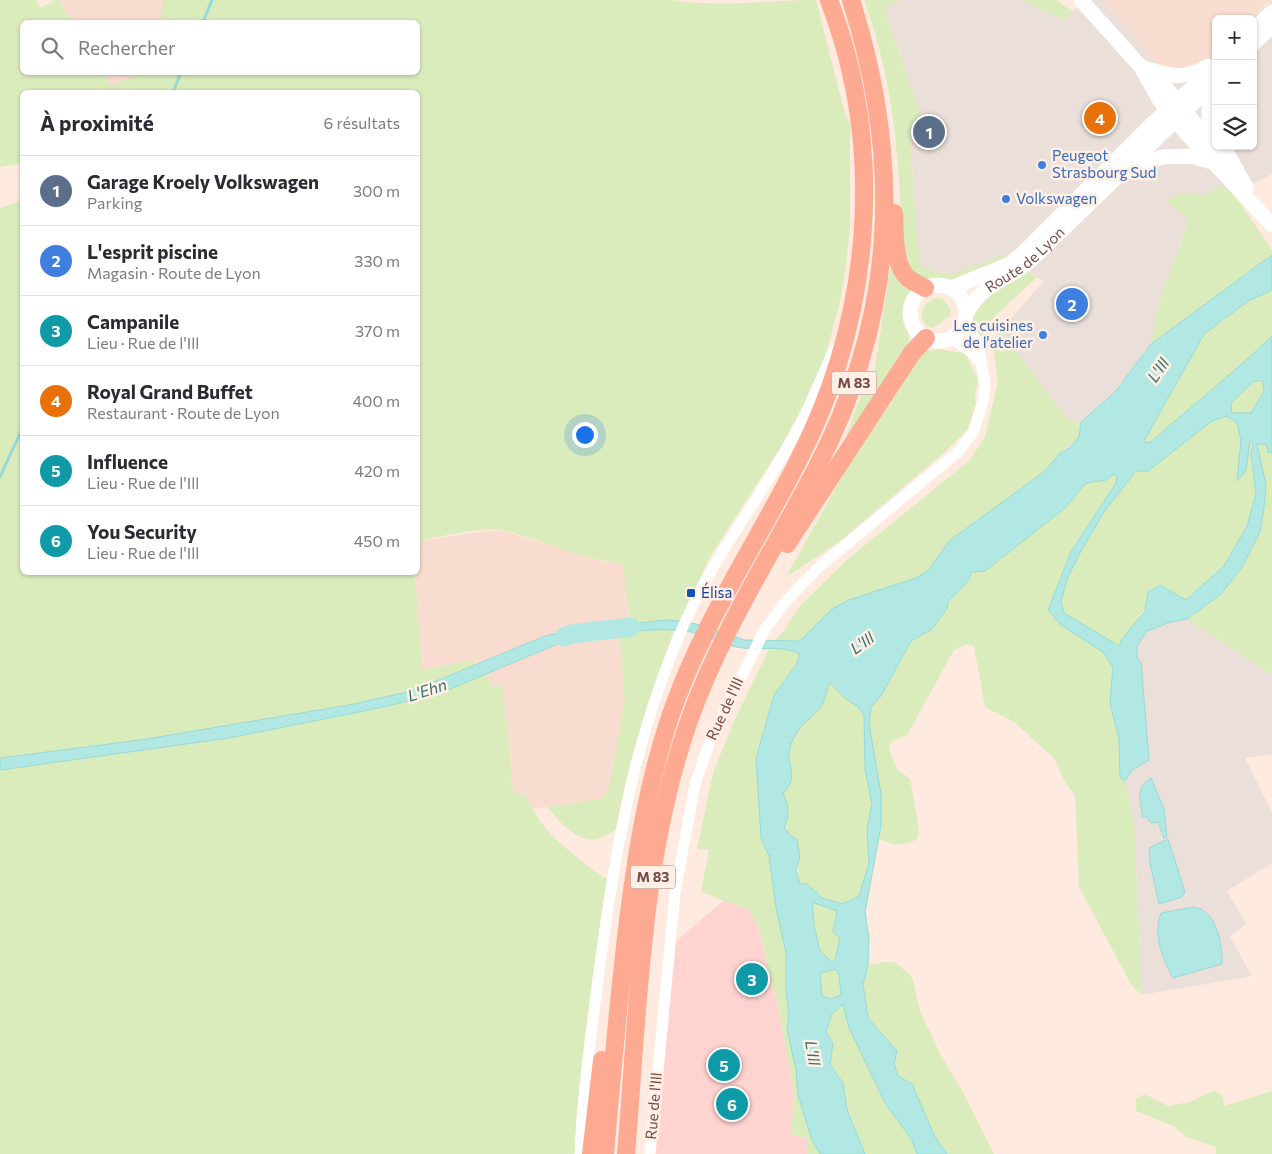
<!DOCTYPE html>
<html lang="fr">
<meta charset="utf-8">
<style>
:root{--surface:#fff;--page:#f2f2f3;--text:#2b2b33;--muted:#7c7c81;--line:#e1e1e2;--accent:#f13a3a}
body{margin:0;font-family:Commissioner,sans-serif;background:var(--page);color:var(--text)}
.controls{position:absolute;right:15px;top:15px;display:grid;overflow:hidden;border-radius:8px;box-shadow:0 1px 4px #0004}
.controls button{width:45px;height:45px;display:grid;place-items:center;padding:0;border:0;border-bottom:1px solid var(--line);background:var(--surface);color:var(--text);font:25px sans-serif}
.you{position:absolute;left:584px;top:434px;width:18px;height:18px;margin:-12px;border:4px solid #fff;border-radius:50%;background:#1a73e8;box-shadow:0 0 0 8px #1a73e833}
.badge{display:grid;place-items:center;width:32px;height:32px;border-radius:50%;background:var(--accent);color:#fff;font-size:16px;font-weight:700}
.pin{position:absolute;translate:-50% -50%;border:2px solid #fff;box-shadow:0 1px 5px #0006}
.list{margin:0;padding:0;list-style:none}
h2{display:flex;justify-content:space-between;align-items:center;height:65px;margin:0;padding:0 20px;font-size:21px}
h2 small{font-size:16px;font-weight:400;color:var(--muted)}
.list li{display:grid;grid-template-columns:32px 1fr auto;gap:15px;align-items:center;box-sizing:border-box;height:70px;padding:0 20px;border-top:1px solid var(--line)}
.list b{display:block;font-size:19px;white-space:nowrap}
.list p{margin:0;font-size:16px;white-space:nowrap;color:var(--muted)}
.list em{font-size:16px;font-style:normal;color:var(--muted)}
.icon{flex:none;width:28px;height:28px;fill:none;stroke:currentColor;stroke-width:2;stroke-linecap:round;stroke-linejoin:round}
.map{position:relative;flex:none;width:1272px;height:1154px;overflow:hidden}
.search{position:absolute;background:var(--surface);box-shadow:0 1px 4px #0004;left:20px;top:20px;width:400px;height:55px;display:flex;align-items:center;gap:12px;box-sizing:border-box;padding:0 18px;border-radius:8px;color:var(--muted);font-size:19px}
.panel{position:absolute;background:var(--surface);box-shadow:0 1px 4px #0004;left:20px;top:90px;width:400px;height:485px;border-radius:8px}
.map>svg:first-child{display:block}
</style>
<div class="map">
<svg width="1272" height="1154" viewBox="0 0 1272 1154">
<rect width="100%" height="100%" fill="#feeade"/>
<path fill="#f8dccf" d="M59,0h104l-3,22h-88z
M1104,0h166l-20,19h-34v32l-14,13 -11,4 -13,1 -19,-4z
M103,73h42l-34,12z
M486,531h18l99,31 21,1 6,68 -11,2 6,67 -17,92 -7,7 -70,10 -4,-12 -14,-5 -10,-106 -11,1 -7,-13 -13,-14 -50,10 -7,-97 3,-1v-31z"/>
<path fill="#ffd4d0" d="M724,900l25,10 9,17 21,84 15,83 -3,41 17,3v16h-156l22,-211z"/>
<path fill="#ebdfda" d="M899,0h122l42,20 23,-20h18l55,65 19,4 13,-1 11,-4 14,-13v95h37v-127h-3l22,-19v174l-16,8 -20,15 -15,-11 -16,9 -21,-2 -18,8 23,17 -30,84 -8,42 -36,48 -34,30 -14,-3 -66,-89 43,-49 -19,-10 -51,-4 -24,8 -28,-7 -5,-29 -7,-106 13,-11 -39,-114z
M1187,619l85,56v79l-27,4 27,55v50l-45,28 19,33 -16,13 22,39 -110,19 -8,-173 -9,-41 7,-11 17,-10 -8,-97 -4,-4v-13l10,-15 24,-9z"/>
<path fill="#daebbc" d="M0,0h36l5,8 13,-8h5l13,22h-50v50l81,1 8,12 34,-13h273v-50h-258l3,-22h509c50,8 94,0 144,0l28,111 6,13v104l-4,37 -6,37 -16,59 -12,29 -30,55 -71,110 -31,66 -15,-1 -35,4 -7,-61c-41,-2 -78,-23 -118,-32 -25,-5 -62,5 -87,10v-449h-396v71l-22,4z
M864,0h35l-15,8 39,114 -13,12 7,105 5,29 28,7 55,-21 7,6c-28,10 -72,39 -99,13 -4,-4 -7,-12 -10,-17 -4,-92 -7,-168 -39,-256z
M1021,0h35l17,12 -10,8z
M1221,185l15,12 36,53v5l-121,89 8,-42 30,-83 -24,-19 19,-7 21,2z
M22,200v372l393,1 7,97 50,-10 4,6 -64,25 -63,14 -209,35 -140,18v-550z
M891,266l23,20 -10,22 6,37 -44,66 -20,26 21,-58 6,1z
M1025,271l12,6 -42,39 -15,22 -8,-14 2,-18z
M1272,290v46c-39,38 -81,70 -121,107h-6l-1,-2 3,-8 57,-99 44,-33z
M935,298h7l9,12v5l-18,13 -6,-1c-10,-13 -5,-22 8,-29z
M1001,330l66,89 14,3 -1,15 -21,17 -14,17 -96,70 -20,29 -13,8 -25,9 -77,41 -14,13 -25,-1 7,-7 18,-27 48,-47 122,-99 15,-23 13,-55 -5,-35 2,-9z
M938,349l27,4 13,26 -3,16 1,9 -9,26 -20,20 -108,92 -53,35 80,-143 25,-30 15,-26 8,-19 10,-7z
M1255,380h8l1,12 -13,21h-19l-1,-10z
M1227,415l10,7 4,18 -4,40 14,-40 5,54 -9,32 -23,40 -39,34 -9,-7 -31,15 -26,38 -55,-33c-1,-3 -3,-8 -3,-11 0,-36 53,-103 75,-131h12l64,-50z
M1257,444h9l6,9v222l-85,-56 34,-25 21,-27 24,-82z
M1114,474l3,4 -1,5 -45,69 -23,58 55,42 10,15 -3,36 9,35 1,39 5,4 9,41 8,173 -10,-9 -53,-99 -4,-92 -10,-13 -11,-24 -40,-36 -29,-15 -11,-61 -7,-2 -13,6 -47,85 -15,6 -3,8 8,20 13,10 9,51 -2,9c-15,8 -23,6 -38,0l2,-13 -13,-103 3,-16 10,-11 30,-55 21,-12 15,-21 2,-9c11,-7 18,-15 23,-27l13,-1 80,-63 21,-25 20,-3z
M643,630h31l-33,100 -25,100c-5,2 -12,7 -18,9 -21,5 -38,-18 -51,-32l54,-8 7,-7 17,-92 -6,-68z
M770,647l19,2 11,5 -4,11 -22,30 -18,63 5,80 8,18 7,52 10,45v38l3,25 -2,13 9,41 2,25 14,45 8,14h-12v-16l-17,-3 3,-41 -15,-83 -21,-84 -9,-17 -48,-18 8,-42 -12,-1 16,-76 21,-52z
M485,674l7,13 11,-1 10,106 14,5c14,36 44,55 73,78l8,4 -32,275h-576v-384l229,-32 105,-21 104,-23z
M829,683l17,16 11,7 7,9 1,54 7,35 -5,25 2,34 -10,33 -16,8c-24,-7 -53,-15 -43,-47l-8,-20 -8,-9c6,-14 5,-21 -1,-35 19,-19 0,-27 8,-50 7,-18 18,-23 29,-35 5,-6 7,-18 9,-25z
M812,902l25,9 -4,21 7,6 -5,22 -3,2 -12,-10 -6,-27z
M884,962h11l17,15 8,34 21,45 21,34 32,64h-47l-12,-17 -23,-53 -14,-8 -4,-12 3,-13 -29,-33 -5,-34 5,-19z
M836,969l3,6 2,20 -10,4 -9,-3 -2,-23z
M843,1004l6,24 36,75 27,37 5,14h-52l-18,-44 -4,-27 -13,-18 3,-22 -7,-11 6,-18z
M1214,1090l9,7 1,9 48,-15v63h-56v-7l-30,-10 -12,-11 -38,-15v-12l9,-5 23,12 22,-4z"/>
<path fill="#b2e8e3" stroke="#97dad5" fill-rule="evenodd" d="M1272,255v35l-24,11 -44,33 -60,107 1,2 6,-1c40,-36 82,-68 121,-106v117l-4,-1 -2,-8h-9l9,41 -2,23 -4,24 -18,35 -21,27 -34,25 -16,3 -24,9 -10,15v12l4,4 8,98 -17,10 -7,11 -5,-4 -1,-39 -9,-35 3,-36 -10,-15 -42,-27 -13,-15 23,-58 45,-69 1,-5 -3,-4 -8,6 -20,3 -21,25 -80,63 -13,1c-5,12 -12,20 -23,27l-2,9 -15,21 -21,12 -30,55 -10,11 -2,16 12,71v32l-16,86 4,26 -1,27 -5,19 5,34 29,33 -3,13 4,12 14,8 23,53 12,17h-30l-5,-14 -27,-37 -36,-75 -6,-24 -11,10 -6,18 7,11 -3,22 13,18 4,27 18,44h-45l-8,-14 -14,-45 -2,-25 -9,-41 2,-13 -3,-25v-38l-10,-45 -7,-52 -8,-18 -5,-80 18,-63 22,-30 4,-11c-19,-9 -36,-4 -57,-6 -17,-2 -34,-12 -52,-16 -28,-5 -56,-1 -84,2l-1,-7 59,-7 15,1 16,3 49,16 55,1 32,-32 17,-9 67,-22 13,-8 20,-29 96,-70 14,-17 10,-6 10,-11 2,-15 34,-30 36,-48zM1254,381h9l1,11 -13,21h-19l-1,-10zM1227,416l10,7 4,17 -4,41 9,-11 4,-29 3,3 -2,10 5,40 -9,32 -23,40 -38,34 -26,-15 -12,7 -3,19 -23,28 -3,7 -55,-33 -3,-11 6,-23 14,-28 23,-39 32,-41h12l64,-50zM830,683l16,16 11,7 7,9 1,54 7,35 -5,25 2,34 -10,33 -16,8 -21,-6 -15,-14 -7,-1 -4,-14 4,-12 -3,-18 -5,-2 -8,-9c6,-14 5,-21 -1,-35 19,-19 0,-27 8,-49 7,-19 18,-23 29,-36 5,-6 6,-18 10,-25zM812,902l25,9 -4,21 7,6 -5,22 -3,2 -12,-11 -6,-26zM836,969l3,6 2,20 -10,4 -9,-3 -2,-23z
M589,626l1,9 -25,6 -127,53 -64,15 -145,29 -229,32v-12l140,-18 209,-35 63,-14 133,-55z
M1151,778l13,31 3,28 -3,1 -6,-16 -7,1 -4,-6h-4c-3,-17 -8,-29 8,-39z
M1168,839l17,53 -3,5 -23,7 -9,-41 -1,-15z
M1194,907c3,1 8,2 11,5 13,9 18,38 17,52l-49,14c-11,-21 -20,-42 -12,-65z"/>
<g fill="none" stroke-linecap="round" stroke-linejoin="round">
<path stroke="#97dad5" stroke-width="3" d="M203,22l9,-22
M173,92l8,-20
M0,477l22,-48"/>
<path stroke="#b2e8e3" stroke-width="19" d="M564,637l8,-3 59,-7"/>
<path stroke="#fff" stroke-width="11" d="M950,337l21,15 7,8 2,-2
M580,1154c2,-58 11,-117 18,-175 17,-130 37,-252 94,-372 25,-52 59,-97 88,-147 21,-34 37,-70 52,-107l4,-4
M650,1154l25,-261 20,-109 15,-43 54,-110 22,-30 34,-35 138,-114 16,-21 9,-30 2,-17 -7,-42 -14,-19"/>
<g stroke="#fff" stroke-width="15">
<path d="M1081,0l60,67 18,32 26,33 87,93"/>
<path d="M1253,30l19,-18"/>
<path d="M1253,44l19,-18"/>
<path d="M1147,69l20,20 56,69"/>
<path d="M1150,70c26,7 34,9 58,-4"/>
<path d="M1216,84c-9,15 -10,37 0,52"/>
<path d="M1223,146l23,41"/>
<path d="M1129,169l33,-12 30,-1 23,7"/>
<circle cx="938" cy="313" r="28"/>
<path d="M951,288l59,-24 12,-10 130,-130 64,-58"/>
<path id="s1" d="M966,314c16,-31 41,-33 66,-55l184,-178"/>
</g>
<path stroke="#fea992" stroke-width="18" d="M894,213c1,18 -1,52 14,65 5,4 12,7 17,10
M787,544l125,-191 14,-15
M591,1154l11,-94
M605,1154c6,-72 13,-145 21,-217 9,-75 20,-148 44,-220 30,-90 84,-169 127,-254 74,-143 90,-311 32,-463
M626,1154c12,-143 15,-300 64,-436 32,-89 83,-166 126,-249 80,-153 87,-306 35,-469"/>
</g>
<g fill="#3f7fe0" stroke="#ffefe5" stroke-width="2">
<circle cx="1042" cy="165" r="5"/>
<circle cx="1006" cy="199" r="5"/>
<circle cx="1043" cy="335" r="5"/>
</g>
<rect fill="#1a4fb4" stroke="#ffefe5" stroke-width="2" x="686" y="588" width="10" height="10" rx="2.5"/>
<g text-anchor="middle" stroke-width="5" stroke-linejoin="round" paint-order="stroke">
<g fill="#ffefe5" stroke="#9e7c75" stroke-width="1">
<rect x="831.5" y="371.5" width="45" height="23" rx="4"/>
<rect x="630.5" y="865.5" width="45" height="23" rx="4"/>
</g>
<g font-size="14" font-weight="bold" fill="#754b45">
<text x="854" y="388">M 83</text>
<text x="653" y="882">M 83</text>
</g>
<g font-size="15" fill="#366cbe" stroke="#ffefe5" text-anchor="start">
<text x="1052" y="161">Peugeot<tspan x="1052" dy="17">Strasbourg Sud</tspan></text>
<text x="1016" y="204">Volkswagen</text>
<text x="1033" y="331" text-anchor="end">Les cuisines<tspan x="1033" dy="17">de l'atelier</tspan></text>
</g>
<g font-size="15" fill="#754b45" stroke="#ffefe5">
<text dy="5" stroke="none"><textPath href="#s1" startOffset="81">Route de Lyon</textPath></text>
<text transform="translate(725 709) rotate(-65)" y="5">Rue de l'Ill</text>
<text transform="translate(654 1106) rotate(-85)" y="5">Rue de l'Ill</text>
</g>
<g font-size="15" fill="#164399" stroke="#ffefe5" text-anchor="start">
<text x="701" y="598">Élisa</text>
</g>
<g font-size="16" font-style="italic" fill="#357471" stroke="#ffefe5">
<text transform="translate(1158 370) rotate(-55)" y="6">L'Ill</text>
<text transform="translate(862 643) rotate(-35)" y="6">L'Ill</text>
<text transform="translate(427 690) rotate(-18)" y="6">L'Ehn</text>
<text transform="translate(813 1053) rotate(81)" y="6">L'Ill</text>
</g>
</g>
</svg>
<div class="controls">
<button>+</button>
<button>−</button>
<button><svg class="icon" aria-label="layers" viewBox="0 0 24 24"><path d="M12 4l9 5-9 5-9-5zM3 14l9 5 9-5"/></svg></button>
</div>
<div class="you"></div>
<div class="pin badge" style="left:929px;top:132px;background:#5c6f8a">1</div>
<div class="pin badge" style="left:1072px;top:304px;background:#3f7fe0">2</div>
<div class="pin badge" style="left:752px;top:979px;background:#0f9aa8">3</div>
<div class="pin badge" style="left:1100px;top:118px;background:#e8710a">4</div>
<div class="pin badge" style="left:724px;top:1065px;background:#0f9aa8">5</div>
<div class="pin badge" style="left:732px;top:1104px;background:#0f9aa8">6</div>
<div class="search"><svg class="icon" aria-label="search" viewBox="0 0 24 24"><circle cx="10" cy="10" r="6"/><path d="M15 15l6 6"/></svg>Rechercher</div>
<section class="panel">
<h2>À proximité<small>6 résultats</small></h2>
<ul class="list">
<li><span class="badge" style="background:#5c6f8a">1</span><div><b>Garage Kroely Volkswagen</b><p>Parking</p></div><em>300 m</em></li>
<li><span class="badge" style="background:#3f7fe0">2</span><div><b>L'esprit piscine</b><p>Magasin · Route de Lyon</p></div><em>330 m</em></li>
<li><span class="badge" style="background:#0f9aa8">3</span><div><b>Campanile</b><p>Lieu · Rue de l'Ill</p></div><em>370 m</em></li>
<li><span class="badge" style="background:#e8710a">4</span><div><b>Royal Grand Buffet</b><p>Restaurant · Route de Lyon</p></div><em>400 m</em></li>
<li><span class="badge" style="background:#0f9aa8">5</span><div><b>Influence</b><p>Lieu · Rue de l'Ill</p></div><em>420 m</em></li>
<li><span class="badge" style="background:#0f9aa8">6</span><div><b>You Security</b><p>Lieu · Rue de l'Ill</p></div><em>450 m</em></li>
</ul>
</section>
</div>
